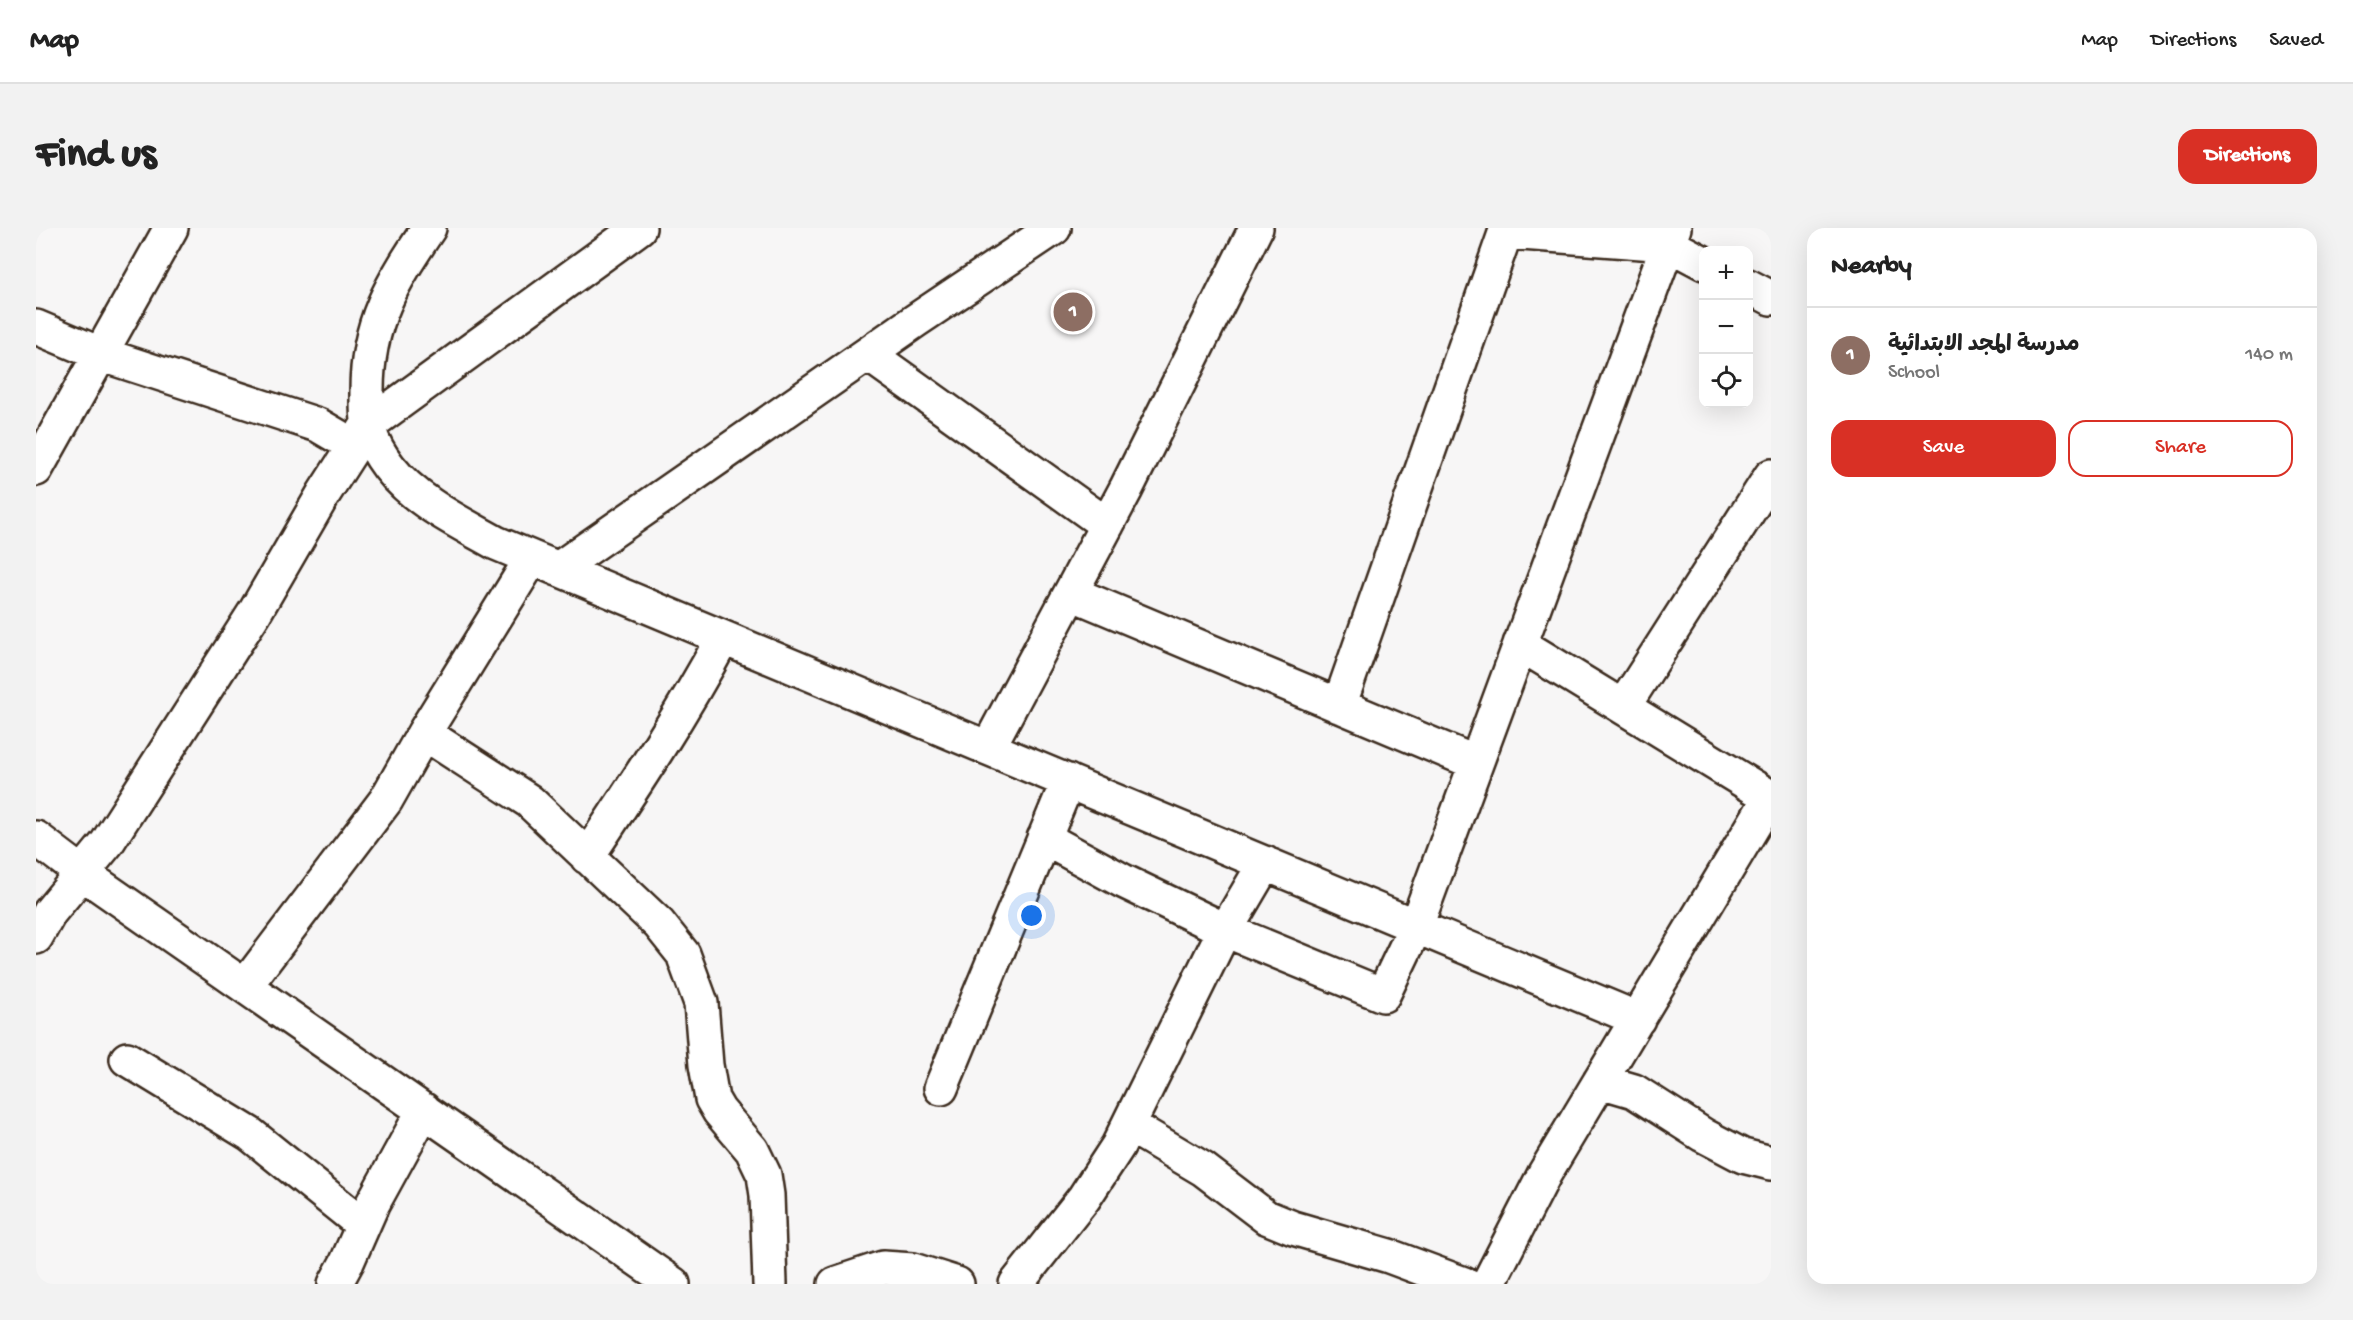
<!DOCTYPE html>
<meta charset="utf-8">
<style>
:root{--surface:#fff;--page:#f2f2f2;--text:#222;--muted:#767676;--line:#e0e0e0;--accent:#d93025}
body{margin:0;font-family:"Gochi Hand","Playpen Sans Arabic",sans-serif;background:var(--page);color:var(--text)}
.controls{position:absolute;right:18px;top:18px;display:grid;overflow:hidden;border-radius:12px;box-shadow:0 6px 24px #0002}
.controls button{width:54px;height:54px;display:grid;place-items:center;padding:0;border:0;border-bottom:2px solid var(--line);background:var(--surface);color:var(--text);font:30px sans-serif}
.you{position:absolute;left:996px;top:688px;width:21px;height:21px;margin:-15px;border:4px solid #fff;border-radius:50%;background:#1a73e8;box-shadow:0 0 0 9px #1a73e833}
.badge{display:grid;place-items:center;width:39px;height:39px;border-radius:50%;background:var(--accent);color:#fff;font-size:20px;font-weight:700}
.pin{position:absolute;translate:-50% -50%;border:3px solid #fff;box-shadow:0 2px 6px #0006}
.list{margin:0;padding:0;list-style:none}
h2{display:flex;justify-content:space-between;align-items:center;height:78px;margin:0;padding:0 24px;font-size:26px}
h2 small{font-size:20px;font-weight:400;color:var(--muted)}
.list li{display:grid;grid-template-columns:39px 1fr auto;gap:18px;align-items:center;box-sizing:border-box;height:96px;padding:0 24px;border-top:2px solid var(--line)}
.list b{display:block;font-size:22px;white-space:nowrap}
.list p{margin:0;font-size:20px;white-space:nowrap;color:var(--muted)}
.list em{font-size:20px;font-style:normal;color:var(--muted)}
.actions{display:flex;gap:12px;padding:18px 24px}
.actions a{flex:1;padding:14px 0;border:2px solid var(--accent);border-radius:18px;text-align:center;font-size:21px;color:var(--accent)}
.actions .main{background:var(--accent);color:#fff}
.icon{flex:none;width:33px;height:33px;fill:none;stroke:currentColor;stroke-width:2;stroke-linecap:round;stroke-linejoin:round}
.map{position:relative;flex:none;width:1735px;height:1056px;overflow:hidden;border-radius:18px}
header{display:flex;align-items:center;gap:36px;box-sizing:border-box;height:84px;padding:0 30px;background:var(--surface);border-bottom:2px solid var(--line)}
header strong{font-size:28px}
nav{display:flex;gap:33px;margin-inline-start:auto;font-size:21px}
.intro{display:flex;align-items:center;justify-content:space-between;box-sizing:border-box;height:144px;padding:0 36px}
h1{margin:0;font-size:42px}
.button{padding:15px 27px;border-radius:18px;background:var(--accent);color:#fff;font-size:21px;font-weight:700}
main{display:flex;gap:36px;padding:0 36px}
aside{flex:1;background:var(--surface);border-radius:18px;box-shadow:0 6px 24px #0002}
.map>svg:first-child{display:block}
</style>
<header>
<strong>Map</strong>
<nav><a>Map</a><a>Directions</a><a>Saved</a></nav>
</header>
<div class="intro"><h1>Find us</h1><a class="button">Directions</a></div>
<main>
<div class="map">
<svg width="1735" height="1056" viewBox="0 0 1735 1056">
<rect width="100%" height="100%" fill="#f7f6f6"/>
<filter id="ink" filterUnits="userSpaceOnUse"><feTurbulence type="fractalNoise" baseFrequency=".0167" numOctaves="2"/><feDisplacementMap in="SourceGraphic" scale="12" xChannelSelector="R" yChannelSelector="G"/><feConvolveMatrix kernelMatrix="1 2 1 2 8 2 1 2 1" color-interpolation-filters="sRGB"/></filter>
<g filter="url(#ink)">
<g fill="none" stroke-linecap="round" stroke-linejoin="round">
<g stroke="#3b2a1e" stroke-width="38">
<path id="minor" d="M393,0c-37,55 -62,94 -62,163 0,34 0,47 22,76 27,35 70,55 107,76l1142,476
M1470,4l162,12 36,19
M1712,58l23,12
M0,99l64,27 218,71 36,21
M832,126l239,171
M0,241l135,-241
M522,341l357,-248 139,-93
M1035,365l405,170
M1484,416l250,153
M1303,478l168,-478
M1587,479l148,-231
M388,505l105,68 130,123 24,30 18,49 5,62 6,34 7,12 33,39 12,25 3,20 3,89
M952,520l138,-259 130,-261
M0,610l46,35 591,411
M1008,610l79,43 102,49 158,65 33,-69 258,-698
M551,629c48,-72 95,-143 136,-219
M0,709l14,-25 57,-69 148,-231 69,-119 43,-67 272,-198
M209,758l141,-186 38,-67 108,-175
M91,831l123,75 113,91
M1564,853l34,10 69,44 40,21 28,7
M905,860l127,-307
M1093,897l74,44 63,48 27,11 96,28 75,28
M299,1056l12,-22 25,-57 52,-95
M799,1056l48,-16 30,2 44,14
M980,1056l68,-86 34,-52 100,-203 47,-80
M1452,1056l57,-111 226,-377"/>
</g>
<use href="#minor" stroke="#fff" stroke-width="33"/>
</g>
</g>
</svg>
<div class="controls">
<button>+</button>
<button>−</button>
<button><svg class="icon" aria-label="locate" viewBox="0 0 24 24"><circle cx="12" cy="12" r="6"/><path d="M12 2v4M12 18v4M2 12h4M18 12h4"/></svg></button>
</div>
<div class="you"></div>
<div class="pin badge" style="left:1037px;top:84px;background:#8d6e63">1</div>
</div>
<aside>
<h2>Nearby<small></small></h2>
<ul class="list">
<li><span class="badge" style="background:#8d6e63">1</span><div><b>مدرسة المجد الابتدائية</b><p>School</p></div><em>140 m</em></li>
</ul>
<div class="actions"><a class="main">Save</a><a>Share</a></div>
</aside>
</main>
